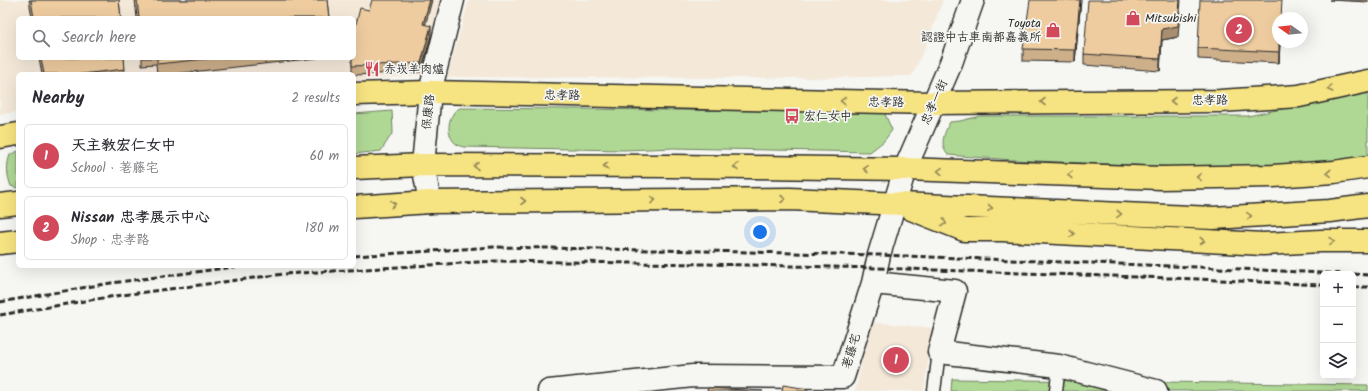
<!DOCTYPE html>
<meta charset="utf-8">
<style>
:root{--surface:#fff;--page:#f2f2f3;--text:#2b2b33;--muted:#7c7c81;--line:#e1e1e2;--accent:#d1495b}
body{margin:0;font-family:Kalam,"LXGW WenKai TC",sans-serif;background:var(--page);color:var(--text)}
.controls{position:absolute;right:12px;bottom:12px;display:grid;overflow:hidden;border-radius:6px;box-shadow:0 4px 16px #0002}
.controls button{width:36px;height:36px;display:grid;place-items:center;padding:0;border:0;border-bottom:1px solid var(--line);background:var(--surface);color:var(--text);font:20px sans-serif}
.compass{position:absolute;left:1272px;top:12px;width:36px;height:36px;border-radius:50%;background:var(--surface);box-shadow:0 4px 16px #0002;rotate:285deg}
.you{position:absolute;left:760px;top:232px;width:14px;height:14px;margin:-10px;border:3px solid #fff;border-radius:50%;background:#1a73e8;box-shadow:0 0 0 6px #1a73e833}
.badge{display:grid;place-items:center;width:26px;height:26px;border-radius:50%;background:var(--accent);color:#fff;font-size:13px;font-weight:700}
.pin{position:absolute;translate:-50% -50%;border:2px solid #fff;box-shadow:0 1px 4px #0006}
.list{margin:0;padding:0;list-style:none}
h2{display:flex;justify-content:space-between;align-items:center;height:52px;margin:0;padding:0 16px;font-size:17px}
h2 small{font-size:13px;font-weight:400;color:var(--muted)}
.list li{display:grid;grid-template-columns:26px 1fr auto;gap:12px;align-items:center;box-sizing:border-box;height:64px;margin:0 8px 8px;padding:0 8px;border:1px solid var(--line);border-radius:6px}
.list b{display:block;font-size:15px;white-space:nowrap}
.list p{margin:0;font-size:13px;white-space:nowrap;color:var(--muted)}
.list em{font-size:13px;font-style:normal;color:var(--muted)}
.icon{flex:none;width:22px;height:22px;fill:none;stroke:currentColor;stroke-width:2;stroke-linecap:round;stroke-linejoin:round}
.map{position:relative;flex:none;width:1368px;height:391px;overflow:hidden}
.search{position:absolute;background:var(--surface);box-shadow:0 4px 16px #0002;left:16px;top:16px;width:340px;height:44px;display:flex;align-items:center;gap:10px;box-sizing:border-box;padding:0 14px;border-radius:6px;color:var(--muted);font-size:15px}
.panel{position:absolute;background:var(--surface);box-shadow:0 4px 16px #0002;left:16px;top:72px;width:340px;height:196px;border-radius:6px}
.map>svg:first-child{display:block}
</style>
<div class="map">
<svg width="1368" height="391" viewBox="0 0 1368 391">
<rect width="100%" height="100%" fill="#f6f6f2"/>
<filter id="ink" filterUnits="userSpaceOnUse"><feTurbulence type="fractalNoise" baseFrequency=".025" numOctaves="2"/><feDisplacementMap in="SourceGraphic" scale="8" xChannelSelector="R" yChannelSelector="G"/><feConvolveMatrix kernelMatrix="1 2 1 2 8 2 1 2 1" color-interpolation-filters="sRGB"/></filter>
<g filter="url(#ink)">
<path fill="#f4e9d9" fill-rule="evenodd" d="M0,0h449l-19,74 -76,7v-7h-336v38l-18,2zM18,18h336v40h-336z
M469,0h474l-16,43 -15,33 -98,2 -367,-1z
M872,322l61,6 -9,63h-69z"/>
<path fill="#b0d895" stroke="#6e8260" d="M1368,91v64l-52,8 -37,4h-98l-168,-7 -65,-5c-9,-10 -4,-22 2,-33l10,-1 20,-5h268z
M460,108l424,4 8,18 -8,11 -14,11 -197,-4 -49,2 -160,-3c-15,-2 -19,-21 -11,-33 1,-3 5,-5 7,-6z
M392,111l1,21 -12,19 -27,3v-40z
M18,151v37h-1l-6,-2c-4,-10 -5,-21 -1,-31z
M952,379l416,6v6h-417z"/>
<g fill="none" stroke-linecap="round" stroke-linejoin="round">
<g stroke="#2b2b2b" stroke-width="15">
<path id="lane" d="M934,391l5,-39
M1056,391l3,-25"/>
</g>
<g stroke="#2b2b2b" stroke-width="25">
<path id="street" d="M430,202l-7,-37 7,-73 23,-92
M873,283l82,8 -16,61 120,14 97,25
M549,391l144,-15 150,1 30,-94 6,-28 26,-86 46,-106 22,-63"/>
</g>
<g stroke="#2b2b2b" stroke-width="25">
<path id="primary" d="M354,94l76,-2 503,11 287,-2 79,-5 69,-15
M0,137l18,-3
M354,168l69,-3 247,1 235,3 256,9 112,-2 61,-4 34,-5
M0,205l18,-2
M354,207l76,-5 360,-3 423,19 117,-7 38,-5
M911,209l53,21h38l261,14 58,-3h47
M0,243l18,-2"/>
</g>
<use href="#lane" stroke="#f6f6f2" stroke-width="12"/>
<use href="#street" stroke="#f6f6f2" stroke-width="22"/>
<use href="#primary" stroke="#f6e381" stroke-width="22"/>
<path stroke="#2b2b2b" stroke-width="3" stroke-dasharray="6 3" stroke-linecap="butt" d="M354,256l140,-9 210,4 175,4 318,12 147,7
M1353,274l15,1
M1353,287h15
M0,302l111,-19 130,-17
M0,315l115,-19 169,-22 211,-13 210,3 172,4 321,11 125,6"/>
</g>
<path fill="#cdaf8a" stroke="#2b2b2b" d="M29,0h90l2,18h-89z
M135,0h192l2,18h-192z
M1081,0l-6,62 -52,-1v-12z
M1329,0h39v2z
M369,10l57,15 5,11 -10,36 -67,3v-1h-2v-16h2z
M1178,37l-16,3 -2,31 -76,-6v-11z
M1280,42l-1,21 -81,-4v-11z
M39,58h85l1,16h-83z
M142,58h175l-144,16h-16l-1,-10 -14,1z"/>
<path fill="#a78f70" stroke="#2b2b2b" d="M430,0h2l-9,34v-10z
M1080,0h1l-6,62v-12z
M1180,0h1l-3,37 -16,3 -2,31v-12l2,-30z
M431,26v10l-10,36v-9z
M1279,42h1l-1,21z"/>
<path fill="#eecca0" stroke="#2b2b2b" d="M31,0h88l2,18h-87z
M137,0h190l2,18h-190z
M372,0h58l-7,24 8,2 -10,37 -69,3v-8h2v-26l6,-24 9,2z
M1030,0h50l-5,50 -52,-1z
M1088,0h92l-2,26 -16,3 -2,30 -76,-5z
M1200,0h82l-1,18h-3v24h1v10l-81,-4z
M41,58h83l1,11 -43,5h-38z
M157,58h58l-58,6z
M783,385l25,4 -1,2h-25z
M708,388l55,3h-56z"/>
<defs><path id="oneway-chevron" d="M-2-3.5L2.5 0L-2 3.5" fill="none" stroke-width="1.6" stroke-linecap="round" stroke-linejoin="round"/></defs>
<g stroke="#908756">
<use href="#oneway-chevron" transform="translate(1330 89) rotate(168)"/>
<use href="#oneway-chevron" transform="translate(843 101) rotate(-179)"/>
<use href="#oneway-chevron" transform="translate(1173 101) rotate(180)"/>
<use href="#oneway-chevron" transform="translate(1043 102) rotate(180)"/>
<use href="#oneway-chevron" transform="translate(476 166) rotate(-180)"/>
<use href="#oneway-chevron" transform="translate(606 166) rotate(-180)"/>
<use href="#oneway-chevron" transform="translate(736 167) rotate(-179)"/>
<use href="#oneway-chevron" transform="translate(866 169) rotate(-179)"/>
<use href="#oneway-chevron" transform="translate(940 171) rotate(-178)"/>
<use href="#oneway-chevron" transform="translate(1329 173) rotate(176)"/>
<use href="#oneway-chevron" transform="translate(1070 175) rotate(-179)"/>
<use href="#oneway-chevron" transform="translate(1199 177) rotate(179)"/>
<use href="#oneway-chevron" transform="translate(783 199)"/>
<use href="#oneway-chevron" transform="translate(653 200)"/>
<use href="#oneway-chevron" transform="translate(523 201)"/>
<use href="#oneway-chevron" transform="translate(393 204) rotate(-4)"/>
<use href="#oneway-chevron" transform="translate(990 208) rotate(3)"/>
<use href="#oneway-chevron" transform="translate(1119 214) rotate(3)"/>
<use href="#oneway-chevron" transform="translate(1249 216) rotate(-4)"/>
<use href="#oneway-chevron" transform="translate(944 223) rotate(22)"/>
<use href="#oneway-chevron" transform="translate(1072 234) rotate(3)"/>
<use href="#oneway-chevron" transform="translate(1202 241) rotate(3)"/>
<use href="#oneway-chevron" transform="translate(1332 241)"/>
</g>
</g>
<defs>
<g id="shop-bare" transform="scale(1.2)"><path d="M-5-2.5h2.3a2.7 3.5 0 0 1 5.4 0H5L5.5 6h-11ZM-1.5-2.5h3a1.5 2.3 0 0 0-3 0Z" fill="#d1495b" stroke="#f6f6f2" stroke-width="2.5" paint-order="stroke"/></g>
<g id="restaurant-bare" transform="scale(1.2)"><path d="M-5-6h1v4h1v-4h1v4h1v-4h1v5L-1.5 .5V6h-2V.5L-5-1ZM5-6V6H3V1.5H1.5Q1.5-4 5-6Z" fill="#d1495b" stroke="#f6f6f2" stroke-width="2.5" paint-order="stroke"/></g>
<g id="bus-bare" transform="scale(1.2)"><path d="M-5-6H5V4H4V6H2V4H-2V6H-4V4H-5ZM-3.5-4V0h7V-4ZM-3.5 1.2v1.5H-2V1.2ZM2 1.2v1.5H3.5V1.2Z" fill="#d1495b" stroke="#f6f6f2" stroke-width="2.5" paint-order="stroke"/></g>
</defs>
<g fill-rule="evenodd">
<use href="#shop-bare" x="1133" y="18"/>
<use href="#shop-bare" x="1053" y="30"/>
<use href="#restaurant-bare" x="372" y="69"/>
<use href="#bus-bare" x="792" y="116"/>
</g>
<g text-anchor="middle" stroke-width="3.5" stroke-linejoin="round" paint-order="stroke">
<g font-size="12" fill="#2b2b2b" stroke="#f6f6f2" text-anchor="start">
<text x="1145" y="22">Mitsubishi</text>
<text x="1041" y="27" text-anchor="end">Toyota<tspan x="1041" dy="14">認證中古車南都嘉義所</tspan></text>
<text x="384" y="73">赤崁羊肉爐</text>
<text x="804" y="120">宏仁女中</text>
</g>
<g font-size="12" fill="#2b2b2b" stroke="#f6f6f2">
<text transform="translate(562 95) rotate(1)" y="4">忠孝路</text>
<text transform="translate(1210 100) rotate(-1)" y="4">忠孝路</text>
<text transform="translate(886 102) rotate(1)" y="4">忠孝路</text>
<text transform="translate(934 102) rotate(-66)" y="4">忠孝一街</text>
<text transform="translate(428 112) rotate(-84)" y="4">保康路</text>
<text transform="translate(851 351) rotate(-73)" y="4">荖藤宅</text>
</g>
</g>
</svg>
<div class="controls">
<button>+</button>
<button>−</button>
<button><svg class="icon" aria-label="layers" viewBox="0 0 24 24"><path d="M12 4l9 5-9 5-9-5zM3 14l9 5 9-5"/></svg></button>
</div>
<svg class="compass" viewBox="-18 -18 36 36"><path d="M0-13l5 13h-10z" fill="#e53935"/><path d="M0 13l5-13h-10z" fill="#7c7c81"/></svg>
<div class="you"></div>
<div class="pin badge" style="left:896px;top:360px">1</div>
<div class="pin badge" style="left:1239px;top:30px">2</div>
<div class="search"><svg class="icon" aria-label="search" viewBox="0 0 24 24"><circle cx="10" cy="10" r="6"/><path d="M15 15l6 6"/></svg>Search here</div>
<section class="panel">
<h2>Nearby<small>2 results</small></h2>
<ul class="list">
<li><span class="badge">1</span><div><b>天主教宏仁女中</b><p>School · 荖藤宅</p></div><em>60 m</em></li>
<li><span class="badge">2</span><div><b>Nissan 忠孝展示中心</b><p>Shop · 忠孝路</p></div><em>180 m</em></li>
</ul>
</section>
</div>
